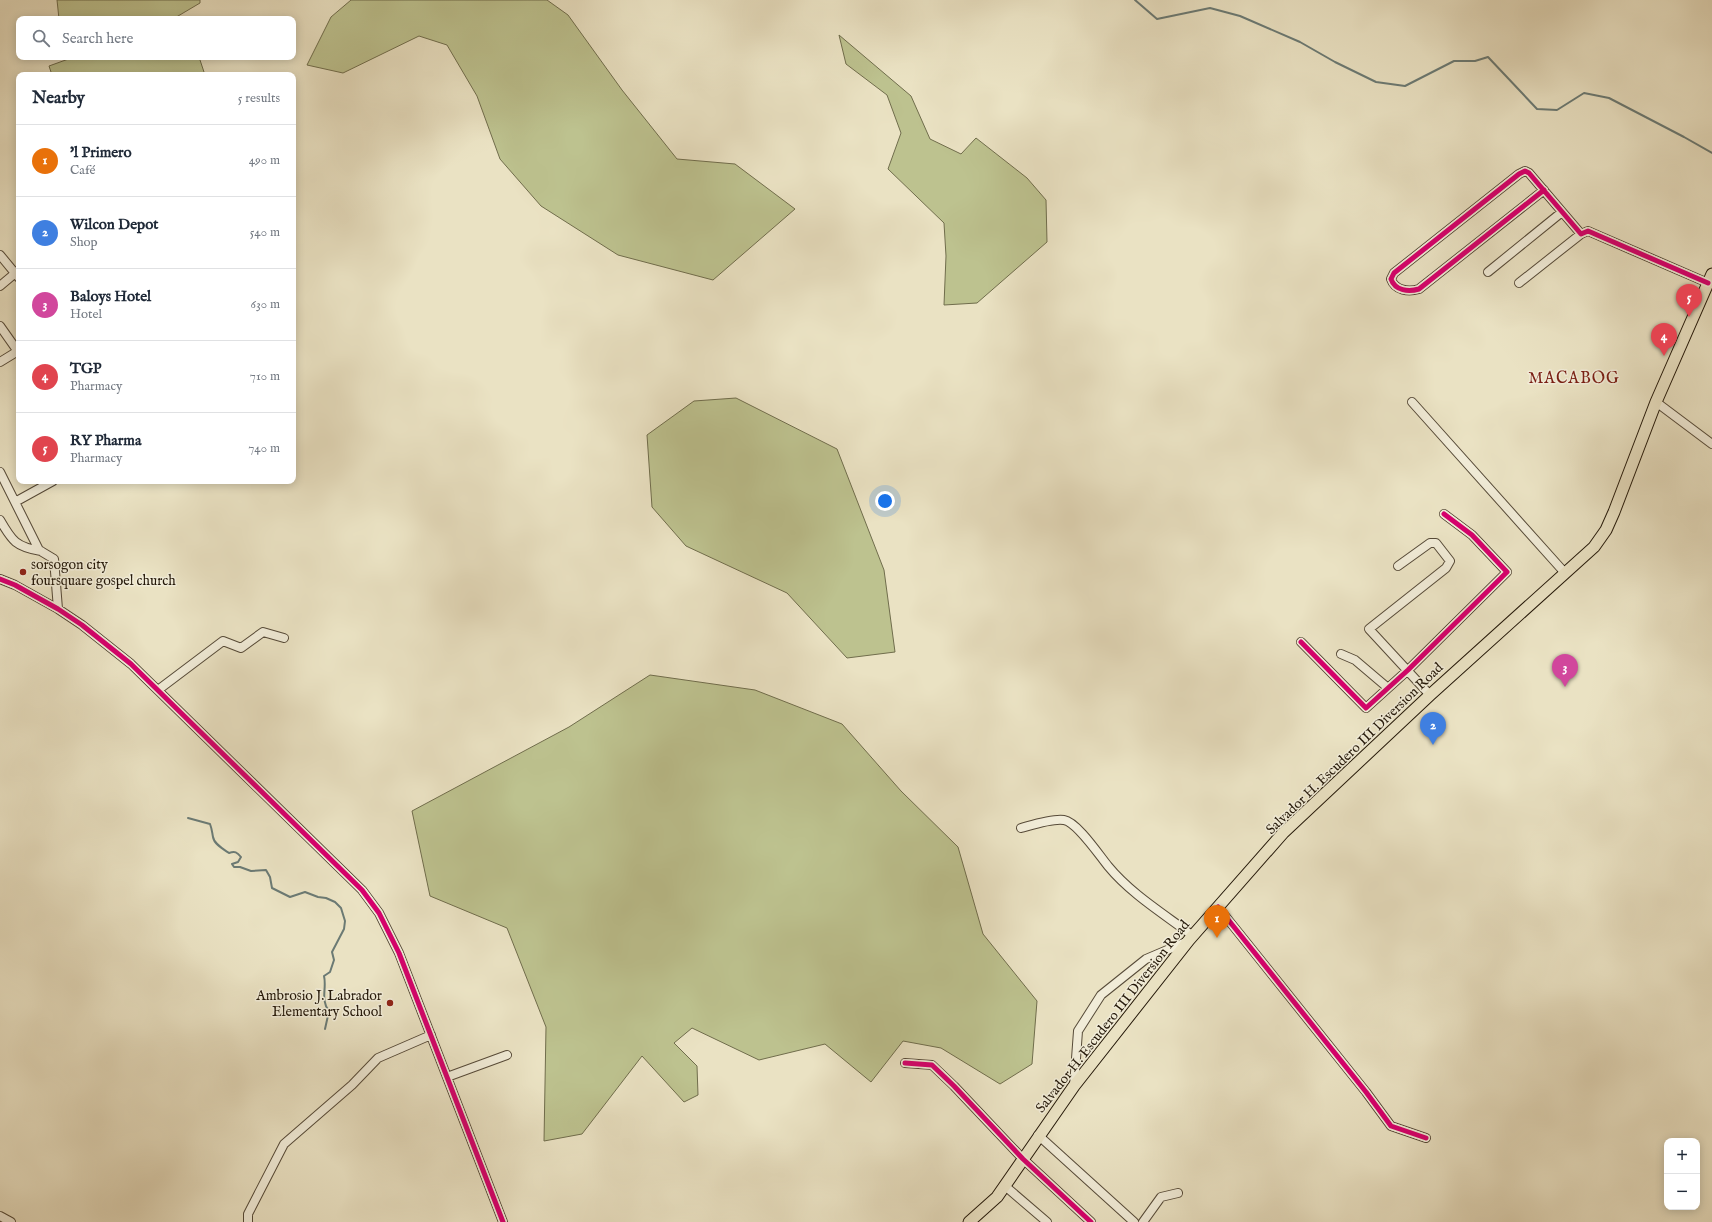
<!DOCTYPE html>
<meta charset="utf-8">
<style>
:root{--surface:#fff;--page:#f6f6f7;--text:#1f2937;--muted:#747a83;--line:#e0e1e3;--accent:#8f2418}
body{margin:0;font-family:"IM FELL English",serif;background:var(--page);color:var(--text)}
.controls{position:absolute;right:12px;bottom:12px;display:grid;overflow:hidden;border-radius:8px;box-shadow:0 2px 10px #0003}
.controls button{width:36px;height:36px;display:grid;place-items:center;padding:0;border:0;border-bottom:1px solid var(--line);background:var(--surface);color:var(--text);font:20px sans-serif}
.you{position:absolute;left:885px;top:501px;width:14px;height:14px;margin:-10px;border:3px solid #fff;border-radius:50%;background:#1a73e8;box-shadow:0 0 0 6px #1a73e833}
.badge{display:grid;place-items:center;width:26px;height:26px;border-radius:50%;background:var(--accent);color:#fff;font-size:13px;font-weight:700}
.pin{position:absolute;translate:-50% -33px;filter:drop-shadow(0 1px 2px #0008)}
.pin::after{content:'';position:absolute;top:21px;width:14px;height:12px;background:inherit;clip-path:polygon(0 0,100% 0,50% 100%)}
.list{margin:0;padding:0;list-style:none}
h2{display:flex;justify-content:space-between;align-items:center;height:52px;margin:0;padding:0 16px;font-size:17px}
h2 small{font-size:13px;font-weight:400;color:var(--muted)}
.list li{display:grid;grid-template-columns:26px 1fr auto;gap:12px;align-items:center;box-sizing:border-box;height:72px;padding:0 16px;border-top:1px solid var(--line)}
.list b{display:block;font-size:15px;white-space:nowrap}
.list p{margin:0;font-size:13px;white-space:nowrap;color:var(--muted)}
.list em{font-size:13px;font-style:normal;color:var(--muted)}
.icon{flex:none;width:22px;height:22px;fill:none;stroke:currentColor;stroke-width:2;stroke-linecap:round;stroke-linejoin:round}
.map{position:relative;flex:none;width:1712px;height:1222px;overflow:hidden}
.search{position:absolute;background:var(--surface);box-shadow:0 2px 10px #0003;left:16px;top:16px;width:280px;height:44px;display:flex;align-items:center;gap:10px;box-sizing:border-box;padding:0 14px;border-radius:8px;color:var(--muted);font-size:15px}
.panel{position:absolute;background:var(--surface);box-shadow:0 2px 10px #0003;left:16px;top:72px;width:280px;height:412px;border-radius:8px}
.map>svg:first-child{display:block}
</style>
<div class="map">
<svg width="1712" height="1222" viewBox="0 0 1712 1222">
<rect width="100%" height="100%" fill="#eae2c3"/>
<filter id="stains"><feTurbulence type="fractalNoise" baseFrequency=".005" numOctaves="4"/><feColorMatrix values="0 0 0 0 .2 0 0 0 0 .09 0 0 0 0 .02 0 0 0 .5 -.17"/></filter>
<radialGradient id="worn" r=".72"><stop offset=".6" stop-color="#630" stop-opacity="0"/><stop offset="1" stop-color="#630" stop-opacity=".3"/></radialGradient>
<path fill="#bdc28f" stroke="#706d4c" d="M57,0h143v3l-27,16h-114z
M351,0h196l21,15 54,75 55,69 58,5 60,45 -82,71 -95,-25 -77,-49 -41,-47 -23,-63 -30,-51 -28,-9 -76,37 -36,-8 24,-48z
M839,35l72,61 19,43 31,15 15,-16 51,40 19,22 1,42 -70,61 -33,2 2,-49 -2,-33 -56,-54 13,-36 -14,-38 -41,-31z
M74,57h125l6,18h-153l-3,-9z
M736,398l101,51 47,121 11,82 -48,6 -60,-65 -101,-47 -34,-39 -5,-72 47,-34z
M650,675l105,15 87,34 59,67 57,56 25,87 54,67 -5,63 -32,20 -59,-36 -38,-7 -32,41 -46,-38 -66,16 -67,-32 -18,15 23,23 1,29 -14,7 -42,-46 -60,78 -38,7 2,-114 -39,-99 -77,-32 -18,-85 157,-84z"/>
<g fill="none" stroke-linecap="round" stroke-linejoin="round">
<path stroke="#6b7a74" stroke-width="2" d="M1135,0l22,19 53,-11 30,8 60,26 35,20 41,20 29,4 49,-25h21l13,-4 49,52 20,1 27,-17 25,5 75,39 28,16
M188,818l22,6c2,5 2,8 3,13 1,7 10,12 16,16 6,-2 8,-1 12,4l-3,5 -6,2 2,3h6l11,4 15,-1 4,7 2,11 18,9 15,-5 13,5 8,1 9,4 6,6 4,13 -1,8 -12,23 2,8 -4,12 -6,4c3,12 -4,24 5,35l-4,18"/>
<g stroke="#564a38" stroke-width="10">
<path id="minor" d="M1544,190l-125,99c-10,3 -24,2 -28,-10l3,-6 125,-99 6,-3 4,2 52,61 7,-3 120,52
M0,255l19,23
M1488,272l74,-60
M1519,283l62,-49
M0,286l19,-16
M0,326l19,27
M0,362l18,-11
M1412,402l153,171
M1656,402l56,42
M0,472l39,78 15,9 4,50
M15,502l38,-21
M0,520c12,21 16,27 41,31
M1398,566l32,-23h6l14,18 -4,7 -77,61 61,66
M0,579l15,6 43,24 24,16 49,39 231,226 17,23 20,40 104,269
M1301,642l65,66 42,-38 99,-98 -35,-37 -28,-21
M1341,654l14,6 33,28
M158,690l65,-49 18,7 22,-16 21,6
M1021,828c11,-3 32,-10 43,-8 13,2 35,35 44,46 23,28 56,48 85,70
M1218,907l148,185 25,34 35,12
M905,1063l27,2 22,21 69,73 68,63
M447,1077l60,-22
M1074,1086l4,-55 23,-36 45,-36 40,-17
M1038,1135l96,87
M1005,1186l42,36
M0,1216l11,6
M248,1222v-8l36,-70 68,-59 26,-27 53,-23
M1143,1222l18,-25 17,-4"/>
</g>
<g stroke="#241809" stroke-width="13">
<path id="highway" d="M969,1222l28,-25 77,-111 115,-146 94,-107 147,-138 164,-148 12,-17 8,-18 42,-110 56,-128"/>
</g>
<use href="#minor" stroke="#f1ecd8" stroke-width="8"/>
<use href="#highway" stroke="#eae2c3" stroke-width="11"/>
<g stroke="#f1ecd8" stroke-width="8">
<path id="cycleway" d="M1544,190l-125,99c-10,3 -24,2 -28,-10l3,-6 125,-99 6,-3 4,2 52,61 7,-3 120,52
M0,579l15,6 43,24 24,16 49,39 231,226 17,23 20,40 104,269
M1301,642l65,66 42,-38 99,-98 -35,-37 -28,-21
M1218,907l148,185 25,34 35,12
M905,1063l27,2 22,21 69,73 68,63"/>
</g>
<use href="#cycleway" stroke="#d6006c" stroke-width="5"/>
</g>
<g fill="#8f2418" stroke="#f1ecd8" stroke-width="1.5">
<circle cx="23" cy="572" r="4"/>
<circle cx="390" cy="1003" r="4"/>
</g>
<g text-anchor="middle" stroke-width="3" stroke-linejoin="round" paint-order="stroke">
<g font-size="14" fill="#241809" stroke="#f1ecd8" text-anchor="start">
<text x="31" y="569">sorsogon city<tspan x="31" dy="16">foursquare gospel church</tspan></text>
<text x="382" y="1000" text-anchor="end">Ambrosio J. Labrador<tspan x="382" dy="16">Elementary School</tspan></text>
</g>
<g font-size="14" fill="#241809" stroke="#f1ecd8">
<text transform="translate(1354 748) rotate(-44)" y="5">Salvador H. Escudero III Diversion Road</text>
<text transform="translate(1112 1016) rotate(-52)" y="5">Salvador H. Escudero III Diversion Road</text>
</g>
<g font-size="16" letter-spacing="1" fill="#7a1f14" stroke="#f1ecd8">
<text x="1574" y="383">MACABOG</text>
</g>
</g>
<rect width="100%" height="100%" filter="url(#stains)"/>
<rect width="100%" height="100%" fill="url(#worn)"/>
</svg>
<div class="controls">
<button>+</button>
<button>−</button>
</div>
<div class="you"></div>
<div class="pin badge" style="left:1217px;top:938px;background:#e8710a">1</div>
<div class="pin badge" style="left:1433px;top:745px;background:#3f7fe0">2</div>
<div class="pin badge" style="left:1565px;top:687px;background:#d1479c">3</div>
<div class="pin badge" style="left:1664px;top:356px;background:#e0444e">4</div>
<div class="pin badge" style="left:1689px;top:317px;background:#e0444e">5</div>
<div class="search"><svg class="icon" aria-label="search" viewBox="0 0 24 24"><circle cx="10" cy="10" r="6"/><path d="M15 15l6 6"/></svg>Search here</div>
<section class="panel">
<h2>Nearby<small>5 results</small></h2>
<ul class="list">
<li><span class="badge" style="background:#e8710a">1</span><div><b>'l Primero</b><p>Café</p></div><em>490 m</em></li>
<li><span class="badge" style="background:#3f7fe0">2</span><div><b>Wilcon Depot</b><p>Shop</p></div><em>540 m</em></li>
<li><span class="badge" style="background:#d1479c">3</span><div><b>Baloys Hotel</b><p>Hotel</p></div><em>630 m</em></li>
<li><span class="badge" style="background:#e0444e">4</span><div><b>TGP</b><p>Pharmacy</p></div><em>710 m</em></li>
<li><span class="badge" style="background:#e0444e">5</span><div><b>RY Pharma</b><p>Pharmacy</p></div><em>740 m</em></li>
</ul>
</section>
</div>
